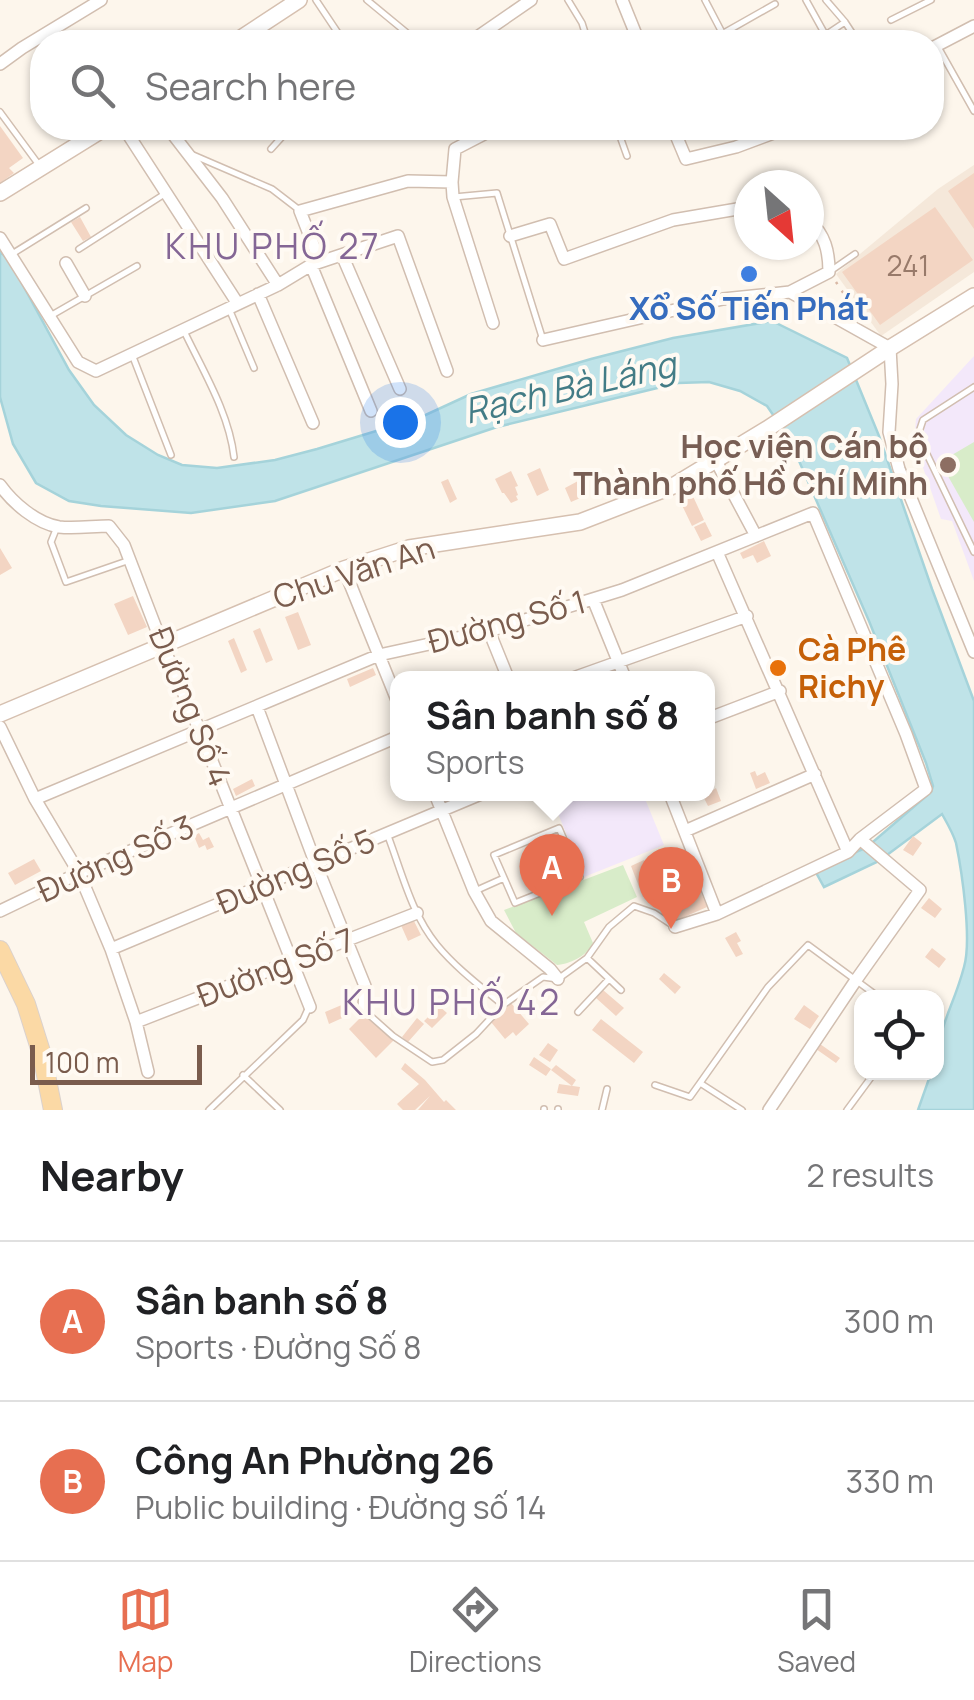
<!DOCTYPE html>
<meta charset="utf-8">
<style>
:root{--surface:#fff;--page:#f6f6f6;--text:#202124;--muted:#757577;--line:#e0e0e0;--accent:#e76f51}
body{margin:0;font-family:Manrope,sans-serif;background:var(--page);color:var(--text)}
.controls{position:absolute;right:30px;bottom:30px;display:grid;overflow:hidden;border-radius:20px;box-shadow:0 2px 8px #0004}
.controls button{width:90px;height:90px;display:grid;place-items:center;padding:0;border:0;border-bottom:2px solid var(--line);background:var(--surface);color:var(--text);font:50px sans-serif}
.compass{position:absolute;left:734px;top:170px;width:90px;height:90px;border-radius:50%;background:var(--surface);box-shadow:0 2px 8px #0004;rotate:153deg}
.scale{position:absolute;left:30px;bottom:25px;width:172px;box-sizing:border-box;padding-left:10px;border:5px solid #7a5c4d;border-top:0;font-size:28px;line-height:35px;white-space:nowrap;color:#7a5c4d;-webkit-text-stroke:8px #fffaf3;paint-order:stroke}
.you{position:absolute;left:400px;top:422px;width:35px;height:35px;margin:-25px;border:8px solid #fff;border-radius:50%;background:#1a73e8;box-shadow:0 0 0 15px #1a73e833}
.badge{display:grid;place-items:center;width:65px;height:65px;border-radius:50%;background:var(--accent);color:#fff;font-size:32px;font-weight:700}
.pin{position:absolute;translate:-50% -82px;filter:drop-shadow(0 2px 5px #0008)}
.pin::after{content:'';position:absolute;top:52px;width:35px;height:30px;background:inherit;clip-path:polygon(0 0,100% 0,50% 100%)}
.popup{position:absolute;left:390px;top:671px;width:325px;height:130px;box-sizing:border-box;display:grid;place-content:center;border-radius:20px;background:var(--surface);filter:drop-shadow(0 2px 8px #0005);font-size:32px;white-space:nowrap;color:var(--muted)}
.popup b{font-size:38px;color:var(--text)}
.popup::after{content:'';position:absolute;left:50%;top:100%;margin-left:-20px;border:20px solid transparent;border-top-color:var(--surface)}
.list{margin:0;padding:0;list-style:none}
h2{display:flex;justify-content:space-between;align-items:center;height:130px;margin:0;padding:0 40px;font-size:42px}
h2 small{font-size:32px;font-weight:400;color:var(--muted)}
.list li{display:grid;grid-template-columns:65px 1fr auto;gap:30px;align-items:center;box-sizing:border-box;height:160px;padding:0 40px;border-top:2px solid var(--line)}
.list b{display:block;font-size:38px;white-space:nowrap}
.list p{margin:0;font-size:32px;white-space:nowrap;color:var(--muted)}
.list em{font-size:32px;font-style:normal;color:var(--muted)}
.icon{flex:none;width:55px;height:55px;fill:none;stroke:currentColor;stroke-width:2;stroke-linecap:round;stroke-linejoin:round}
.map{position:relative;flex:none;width:974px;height:1110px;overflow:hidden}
.search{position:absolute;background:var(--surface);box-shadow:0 2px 8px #0004;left:30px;right:30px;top:30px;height:110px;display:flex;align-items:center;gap:25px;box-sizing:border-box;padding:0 35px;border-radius:40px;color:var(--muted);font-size:38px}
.sheet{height:450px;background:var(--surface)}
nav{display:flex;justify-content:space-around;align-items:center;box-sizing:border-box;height:140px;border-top:2px solid var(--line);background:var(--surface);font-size:28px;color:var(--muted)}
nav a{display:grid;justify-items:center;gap:5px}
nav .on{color:var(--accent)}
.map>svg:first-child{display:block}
</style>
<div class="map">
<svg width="974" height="1110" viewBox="0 0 974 1110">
<rect width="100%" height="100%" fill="#fdf6ec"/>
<path fill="#f5e8da" d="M974,165v107l-93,64 -45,-62 102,-85z"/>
<path fill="#f3e8fa" d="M974,356v225l-22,-60 -11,-2 -27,-77 2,-23z
M550,794h93l21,51 -80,32z"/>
<path fill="#d8ecc9" d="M974,442v80l-34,-60z
M623,865l14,32 -53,25 9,21c-6,13 -23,21 -36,22l-41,-32 -12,-23z"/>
<path fill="#bfe3e8" stroke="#a5d3da" stroke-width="2.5" d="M0,251l11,12 58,107 25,35 32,30 32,20 24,10 35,3 58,-8 42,-11 102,-31 52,-24 120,-35 82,-21 99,-17 75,37 32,78 53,153 42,112v409h-56l13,-37 5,-1c1,-46 17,-63 28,-105 8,-27 -2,-95 -8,-124 -3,-10 -9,-20 -14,-29l-63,47 -55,26 -10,-18 52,-21 65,-56 2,-6 -7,-23 -57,-142 -80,-183 -22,-32 -27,-15 -31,-9 -31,1 -181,44 -222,74 -84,12 -90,-7 -32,-5 -33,-18 -23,-39 -13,-47z"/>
<path fill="#f3d5c3" d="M0,126l23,32 -14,10 5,5 -14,10z
M974,173v56l-26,-38z
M935,207l38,53 -93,65 -38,-53z
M80,217l11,20 -8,4 -12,-19z
M540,468l9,22 -12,6 -10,-22z
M511,471l7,15 -3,1 3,8 -2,1 2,4 -7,3 -7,-10h-2l-7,-14z
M448,479l9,20 -7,4 -9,-21z
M578,481l7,15 -14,6 -6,-14z
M691,492l13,28 -12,6 -13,-27z
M705,522l7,14 -11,5 -7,-14z
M764,541l7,15 -14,7 -4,-8 -10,4 -3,-6z
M0,548l12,20 -12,7z
M133,596l14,31 -19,8 -14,-31z
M298,612l13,33 -13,5 -13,-33z
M260,628l13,32 -7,3 -13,-32z
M234,638l13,32 -6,3 -13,-32z
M373,668l3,7 -26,12 -3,-8z
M755,771l2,5 8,-4 5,11 -14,6 -6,-16z
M252,779l3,7 -19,10 -3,-7z
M712,787l1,3 3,-2 5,13 -13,5 -6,-12h5l1,-5z
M199,833l4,7 6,-3 5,10 -7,3 -2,-5 -6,3 -5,-12z
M913,836l9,7 -9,13 -10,-6z
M34,859l7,12 -26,14 -7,-12z
M644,860l13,31 -14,6 -12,-31z
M700,890l7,17 -34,15 -7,-17z
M929,898l13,11 -7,9 -14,-10z
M407,920l1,3 6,-2 7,14 -13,6 -8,-18z
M736,932l5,9 -4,2 6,11 -7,3 -11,-19z
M932,948l14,11 -7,9 -14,-11z
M664,973l17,14 -6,7 -16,-15z
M603,990l21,18 -8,8 -20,-18z
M523,994l15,17 -7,7 -15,-17z
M511,1003l18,21 -13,12 -3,-4 -8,7 -14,-17z
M344,1004l5,11 -20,9 -4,-12z
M804,1005l15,11 -9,13 -16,-10z
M439,1006l8,7 -15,15 -8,-7z
M365,1013l29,27 -18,18 -27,-29z
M417,1018l7,6 -16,18 -6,-5z
M601,1019l42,33 -9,11 -42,-33z
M548,1043l10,7 -8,12 -11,-7z
M820,1044l20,14 -4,5 -20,-14z
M534,1057l17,12 -5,7 -17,-11z
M405,1063l20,17 19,22 2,-2 10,10h-38l12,-14 -15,14h-12l-6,-6 22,-20 -18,-15z
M556,1065l20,15 -4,6 -21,-16z
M559,1084l21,3 -2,9 -21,-3z"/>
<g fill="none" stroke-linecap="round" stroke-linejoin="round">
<g stroke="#d1beb0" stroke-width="8">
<path id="lane" d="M316,0l28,42
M367,0l51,42
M568,0l14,23 6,19
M705,0l22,42
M806,0l20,36
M826,0l19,22
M891,20l40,-20
M320,42l16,-11
M702,42l20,-8 53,-30
M815,42l30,-20 13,20
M938,47l36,64
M0,112l39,53
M617,128l10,28
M271,149l19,-21
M193,155l79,34 26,20
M454,197l43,-4 46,147
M79,249l84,-54
M12,254l74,-46
M829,272l26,-18
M230,311l24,57
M52,315l85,-49
M184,331c19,40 45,82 50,126
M133,357l38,98
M974,387l-51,33 -4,12 3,12 52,108
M57,527l-6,15 15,40 61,-21
M559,828l21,49 -65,26 -21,-48z
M388,836c14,37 24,79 49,109 19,23 43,41 66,60
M475,891l29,-13
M587,958l34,32
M366,1012l27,24 39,26 11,-2 33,-26 27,-29 40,-28 15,2 29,-21 22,-31 25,-21 20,7 21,14
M578,1012l31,-33
M243,1075l37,35
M655,1085l35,12 10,-14
M209,1110l94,-90 5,-11
M544,1110v-1
M558,1110v-1
M602,1110l5,-21
M742,1110l-42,-27 68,-96 40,-42 72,53
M847,1110l28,-38"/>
</g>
<g stroke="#d1beb0" stroke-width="14">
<path id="street" d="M622,0l17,42
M470,42l61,-42
M932,48l42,-22
M0,64l22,-16 79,-48
M124,128l114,176
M168,128l54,70 56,87
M481,128l3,6 -29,15 -3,33 1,15 40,126
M673,128l13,31 50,-12 51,-19
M510,236l40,-12 14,35 109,-39 76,-13
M0,238l78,124 18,9 182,-86 33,-20 87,-29 49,135
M342,255l58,134
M320,262l-20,-51 108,-30 44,1
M66,263l19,33
M311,265l60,146
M790,292l39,-20c0,-21 -4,-37 -20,-52
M258,294l55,129
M543,340l180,-41 67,-7 100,56 2,36 -3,48 10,37 75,183
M716,461l40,75
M0,485c13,18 36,38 59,42 16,2 34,-1 50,-1l15,19 38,99 38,87 110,276
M344,569l53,131
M593,599l32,79
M489,631l19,47
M573,678l174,-62
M257,707l58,155 50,124 -1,24
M707,719l73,-28
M0,727l35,72 44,74 32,76 25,73 12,50
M435,794l39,97 17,30 59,48 8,10
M670,794l47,120
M35,799l344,-144 110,-24 133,-41 191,-77 93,221 20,55 -66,50 -12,13 -131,-300
M685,831l130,-57
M0,911l79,-38 318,-136
M675,927l42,-13 131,-62
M111,949c124,-51 247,-103 370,-155
M136,1022l281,-109
M769,1110l87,-130 64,-90 -60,-51"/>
</g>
<g stroke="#d6c0b0" stroke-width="18">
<path id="secondary" d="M235,42l64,-42
M0,193l105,-65
M0,714l344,-145 65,-21 171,-26 93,-36 94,-57 123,-81 84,-52"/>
</g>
<g stroke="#dad1cd" stroke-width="20">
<path id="primary" d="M0,950l26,54 16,51 11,55"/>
</g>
<path stroke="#d9b8a5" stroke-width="2.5" stroke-dasharray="2.5 8" stroke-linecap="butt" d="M836,282l23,35"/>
<use href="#lane" stroke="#fff" stroke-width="5"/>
<use href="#street" stroke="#fff" stroke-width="11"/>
<use href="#secondary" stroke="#fff" stroke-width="15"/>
<use href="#primary" stroke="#fbd9a5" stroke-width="18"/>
</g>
<circle fill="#3f7fe0" stroke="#fffaf3" stroke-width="4" cx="749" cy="274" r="10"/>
<circle fill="#8d6e63" stroke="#fffaf3" stroke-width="4" cx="948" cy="465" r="10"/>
<circle fill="#e8710a" stroke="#fffaf3" stroke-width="4" cx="778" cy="668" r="10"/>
<g text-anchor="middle" stroke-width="8" stroke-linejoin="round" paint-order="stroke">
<g font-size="28" fill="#987a6a">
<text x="908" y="276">241</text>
</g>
<g font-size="32" font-weight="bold" fill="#366cbe" stroke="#fffaf3">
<text x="749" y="320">Xổ Số Tiến Phát</text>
</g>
<g font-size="32" font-weight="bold" fill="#785e54" stroke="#fffaf3" text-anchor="end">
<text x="928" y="458">Học viện Cán bộ<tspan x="928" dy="37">Thành phố Hồ Chí Minh</tspan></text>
</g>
<g font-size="32" fill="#7a5c4d" stroke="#fffaf3">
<text transform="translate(354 573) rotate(-18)" y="11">Chu Văn An</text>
<text transform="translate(507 622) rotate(-15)" y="11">Đường Số 1</text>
<text transform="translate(190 707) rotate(68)" y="11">Đường Số 4</text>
<text transform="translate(116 859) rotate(-24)" y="11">Đường Số 3</text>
<text transform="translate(296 872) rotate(-23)" y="11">Đường Số 5</text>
<text transform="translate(276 968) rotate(-21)" y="11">Đường Số 7</text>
</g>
<g font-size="32" font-weight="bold" fill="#c56008" stroke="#fffaf3" text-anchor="start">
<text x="798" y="661">Cà Phê<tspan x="798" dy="37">Richy</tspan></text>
</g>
<g font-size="35" letter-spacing="2.5" fill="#846695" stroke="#fffaf3">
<text x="273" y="259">KHU PHỐ 27</text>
<text x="452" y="1015">KHU PHỐ 42</text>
</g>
<g font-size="35" font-style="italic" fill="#437c86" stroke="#fffaf3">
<text transform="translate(570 388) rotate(-13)" y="12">Rạch Bà Láng</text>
</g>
</g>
</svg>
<div class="controls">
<button><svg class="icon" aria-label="locate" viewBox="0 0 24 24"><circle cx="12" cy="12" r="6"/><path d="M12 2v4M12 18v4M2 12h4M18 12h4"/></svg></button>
</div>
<svg class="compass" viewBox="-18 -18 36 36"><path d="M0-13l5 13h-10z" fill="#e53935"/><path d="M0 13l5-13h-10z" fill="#757577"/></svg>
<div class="scale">100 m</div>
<div class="you"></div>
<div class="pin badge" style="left:552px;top:916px">A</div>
<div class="popup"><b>Sân banh số 8</b>Sports</div>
<div class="pin badge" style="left:671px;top:929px">B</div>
<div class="search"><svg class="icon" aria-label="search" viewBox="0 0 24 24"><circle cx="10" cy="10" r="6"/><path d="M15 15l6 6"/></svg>Search here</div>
</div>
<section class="sheet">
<h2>Nearby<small>2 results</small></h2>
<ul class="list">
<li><span class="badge">A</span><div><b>Sân banh số 8</b><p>Sports · Đường Số 8</p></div><em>300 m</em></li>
<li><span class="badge">B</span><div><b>Công An Phường 26</b><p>Public building · Đường số 14</p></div><em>330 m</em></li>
</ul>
</section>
<nav>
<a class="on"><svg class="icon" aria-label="map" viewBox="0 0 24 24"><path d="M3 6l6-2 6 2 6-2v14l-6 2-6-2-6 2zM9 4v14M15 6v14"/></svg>Map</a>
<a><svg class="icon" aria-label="directions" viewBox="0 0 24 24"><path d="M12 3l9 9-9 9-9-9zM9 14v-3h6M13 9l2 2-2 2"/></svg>Directions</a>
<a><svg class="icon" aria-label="saved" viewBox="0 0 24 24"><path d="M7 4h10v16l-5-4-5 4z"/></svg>Saved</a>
</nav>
